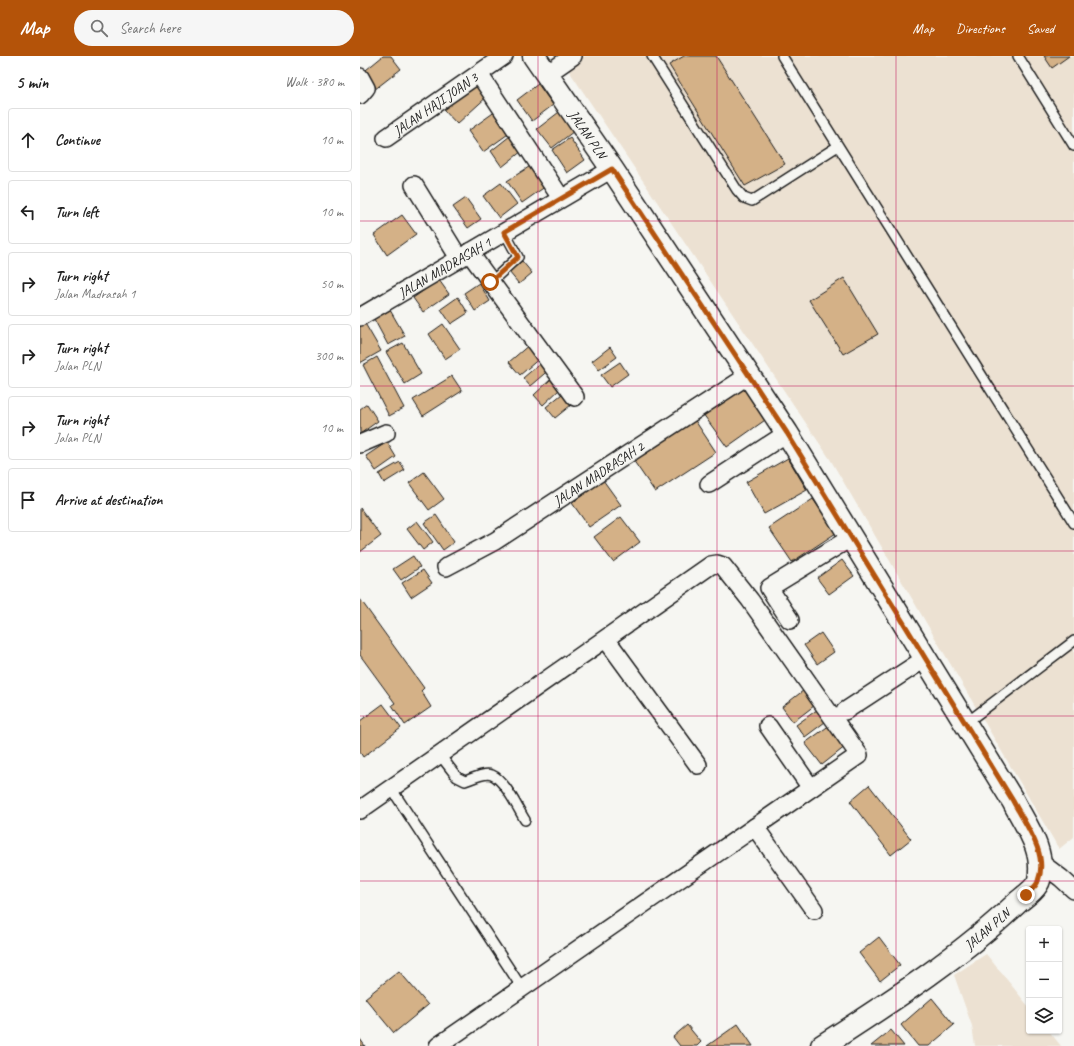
<!DOCTYPE html>
<meta charset="utf-8">
<style>
:root{--surface:#fff;--page:#f6f6f6;--text:#222;--muted:#767676;--line:#e0e0e0;--accent:#b45309}
body{margin:0;font-family:Caveat,sans-serif;background:var(--page);color:var(--text)}
.controls{position:absolute;right:12px;bottom:12px;display:grid;overflow:hidden;border-radius:4px;box-shadow:0 1px 3px #0004}
.controls button{width:36px;height:36px;display:grid;place-items:center;padding:0;border:0;border-bottom:1px solid var(--line);background:var(--surface);color:var(--text);font:20px sans-serif}
.stop{position:absolute;width:12px;height:12px;margin:-9px;border:3px solid #b45309;border-radius:50%;background:#fff}
.stop.end{background:#b45309;border-color:#fff;box-shadow:0 1px 4px #0008}
.list{margin:0;padding:0;list-style:none}
h2{display:flex;justify-content:space-between;align-items:center;height:52px;margin:0;padding:0 16px;font-size:17px}
h2 small{font-size:13px;font-weight:400;color:var(--muted)}
.list li{display:grid;grid-template-columns:26px 1fr auto;gap:12px;align-items:center;box-sizing:border-box;height:64px;margin:0 8px 8px;padding:0 8px;border:1px solid var(--line);border-radius:4px}
.list b{display:block;font-size:15px;white-space:nowrap}
.list p{margin:0;font-size:13px;white-space:nowrap;color:var(--muted)}
.list em{font-size:13px;font-style:normal;color:var(--muted)}
.icon{flex:none;width:22px;height:22px;fill:none;stroke:currentColor;stroke-width:2;stroke-linecap:round;stroke-linejoin:round}
.map{position:relative;flex:none;width:714px;height:990px;overflow:hidden}
header{display:flex;align-items:center;gap:24px;box-sizing:border-box;height:56px;padding:0 20px;background:var(--accent);color:#fff}
header strong{font-size:19px}
nav{display:flex;gap:22px;margin-inline-start:auto;font-size:14px}
.search{width:280px;height:36px;background:var(--page);display:flex;align-items:center;gap:10px;box-sizing:border-box;padding:0 14px;border-radius:22px;color:var(--muted);font-size:15px}
main{display:flex}
aside{flex:1;background:var(--surface)}
.map>svg:first-child{display:block}
</style>
<header>
<strong>Map</strong>
<div class="search"><svg class="icon" aria-label="search" viewBox="0 0 24 24"><circle cx="10" cy="10" r="6"/><path d="M15 15l6 6"/></svg>Search here</div>
<nav><a>Map</a><a>Directions</a><a>Saved</a></nav>
</header>
<main>
<aside>
<h2>5 min<small>Walk · 380 m</small></h2>
<ul class="list">
<li><svg class="icon" aria-label="ahead" viewBox="0 0 24 24"><path d="M12 20V5M6 11l6-6 6 6"/></svg><div><b>Continue</b></div><em>10 m</em></li>
<li><svg class="icon" aria-label="left" viewBox="0 0 24 24"><path d="M17 20v-9H6M10 6l-5 5 5 5"/></svg><div><b>Turn left</b></div><em>10 m</em></li>
<li><svg class="icon" aria-label="right" viewBox="0 0 24 24"><path d="M7 20v-9h11M14 6l5 5-5 5"/></svg><div><b>Turn right</b><p>Jalan Madrasah 1</p></div><em>50 m</em></li>
<li><svg class="icon" aria-label="right" viewBox="0 0 24 24"><path d="M7 20v-9h11M14 6l5 5-5 5"/></svg><div><b>Turn right</b><p>Jalan PLN</p></div><em>300 m</em></li>
<li><svg class="icon" aria-label="right" viewBox="0 0 24 24"><path d="M7 20v-9h11M14 6l5 5-5 5"/></svg><div><b>Turn right</b><p>Jalan PLN</p></div><em>10 m</em></li>
<li><svg class="icon" aria-label="arrive" viewBox="0 0 24 24"><path d="M6 21V4h12l-3 4 3 4H6"/></svg><div><b>Arrive at destination</b></div></li>
</ul>
</aside>
<div class="map">
<svg width="714" height="990" viewBox="0 0 714 990">
<rect width="100%" height="100%" fill="#f6f6f2"/>
<filter id="ink" filterUnits="userSpaceOnUse"><feTurbulence type="fractalNoise" baseFrequency=".025" numOctaves="2"/><feDisplacementMap in="SourceGraphic" scale="8" xChannelSelector="R" yChannelSelector="G"/><feConvolveMatrix kernelMatrix="1 2 1 2 8 2 1 2 1" color-interpolation-filters="sRGB"/></filter>
<g filter="url(#ink)">
<path fill="#ece1d2" d="M199,0h515v781l-15,12 -229,-390z
M626,898l43,53v24h20l12,15h-86l-3,-20 -18,-51z"/>
<path fill="#d4b187" stroke="#1c1c1c" d="M23,0h8l10,13 -27,21 -13,-16z
M324,0h32l69,108 -40,22 -76,-121z
M684,0h25l-17,12z
M116,22l14,16 -33,30 -14,-15z
M178,28l15,21 -21,16 -15,-21z
M203,53l15,19 -26,20 -15,-19z
M136,55l15,21 -28,20 -15,-21z
M150,80l12,15 -20,16 -11,-16z
M210,82l15,22 -18,13 -15,-23z
M175,107l14,21 -27,19 -15,-22z
M141,127l16,21 -18,14 -16,-22z
M106,142l15,21 -13,9 -15,-21z
M42,159l14,19 -29,21 -13,-20z
M162,205l10,12 -13,11 -10,-12z
M484,222l34,56 -35,20 -34,-54z
M79,224l10,14 -26,18 -10,-14z
M119,227l11,18 -15,10 -11,-18z
M98,241l10,16 -17,11 -10,-15z
M30,254l15,26 -17,9 -14,-26z
M3,264l18,31 -21,12v-41z
M83,268l17,25 -15,10 -16,-25z
M43,287l18,31 -16,10 -19,-32z
M170,288l11,13 -21,18 -11,-13z
M250,291l7,10 -18,13 -7,-9z
M17,301l27,51 -15,8 -26,-51z
M184,304l7,8 -21,18 -7,-8z
M260,306l8,12 -18,13 -9,-12z
M92,320l10,15 -39,25 -10,-16z
M191,323l9,10 -17,16 -9,-10z
M385,329l23,33 -41,29 -24,-33z
M202,338l9,11 -16,13 -9,-11z
M7,348l11,17 -18,13v-25z
M332,360l24,36 -61,40 -24,-35z
M27,386l9,15 -20,14 -10,-15z
M428,402l19,32 -43,24 -18,-32z
M40,406l5,8 -21,13 -5,-9z
M64,416l20,27 -15,11 -20,-27z
M243,424l18,25 -32,22 -17,-24z
M453,443l23,34 -44,29 -23,-34z
M0,452l21,28 -21,16z
M76,459l18,27 -11,8 -19,-27z
M261,461l19,25 -27,20 -19,-25z
M57,465l16,21 -10,8 -16,-21z
M53,500l7,11 -19,13 -8,-11z
M482,504l12,16 -25,18 -12,-16z
M63,514l9,13 -21,14 -9,-14z
M0,543l64,89 -3,3 10,16 -26,18 -13,-20 3,-2 -35,-48z
M461,577l13,19 -17,12 -13,-19z
M448,631l11,15 -26,20 -11,-15z
M23,648l18,24 -38,29 -3,-5v-31z
M461,651l8,12 -24,18 -9,-12z
M470,669l16,21 -24,19 -17,-22z
M509,729l42,54 -20,16 -41,-54z
M519,881l21,28 -20,16 -21,-28z
M39,915l29,34 -34,28 -29,-35z
M572,942l22,27 -25,21h-11l-17,-21z
M378,968l15,22h-46z
M327,969l14,17 -4,4h-17l-7,-9z
M531,974l13,16h-33z
M0,983l5,7h-5z"/>
<g fill="none" stroke-linecap="round" stroke-linejoin="round">
<g stroke="#1c1c1c" stroke-width="12">
<path id="service" d="M292,0l85,134 7,8 8,3 86,-55
M422,0l292,467
M658,0l56,90
M131,226l27,-25 -14,-26
M606,667l108,-82
M80,699l17,22 8,4c7,-2 19,-9 27,-6 13,5 26,34 33,45
M31,732l131,200"/>
</g>
<g stroke="#1c1c1c" stroke-width="20">
<g id="minor">
<path d="M119,18l82,124"/>
<path d="M187,18l26,-18"/>
<path d="M0,21l6,11 -6,7"/>
<path id="s1" d="M26,82l118,-82"/>
<path d="M54,129l45,73"/>
<path d="M109,196l106,145"/>
<path id="s2" d="M0,261l252,-148"/>
<path d="M0,388l26,-11"/>
<path d="M349,428l78,-51"/>
<path id="s3" d="M86,511l49,-26 254,-166"/>
<path d="M430,564l-21,-32 83,-51"/>
<path d="M246,583l92,126"/>
<path d="M485,655l81,-53"/>
<path d="M408,670l43,62"/>
<path d="M0,754l351,-245 6,-1 6,2 27,34 109,155 -421,291"/>
<path d="M395,771l59,83"/>
<path d="M681,807l20,15 13,12"/>
</g>
</g>
<g stroke="#1c1c1c" stroke-width="25">
<g id="tertiary">
<path id="s4" d="M174,0l78,113 175,264 226,368c13,25 32,49 26,79 -2,8 -15,17 -21,22 -59,56 -128,100 -196,144"/>
</g>
</g>
<use href="#service" stroke="#f6f6f2" stroke-width="9"/>
<use href="#minor" stroke="#f6f6f2" stroke-width="17"/>
<use href="#tertiary" stroke="#f6f6f2" stroke-width="22"/>
</g>
</g>
<g fill="none" stroke-linecap="round" stroke-linejoin="round" filter="url(#ink)">
<path stroke="#b45309" stroke-width="5" d="M130,226l28,-25 -14,-25 108,-63 175,264 226,368c12,23 36,53 25,80 -1,5 -8,10 -12,14"/>
</g>
<path fill="none" stroke="#c2185b" stroke-width="1" stroke-opacity="0.55" d="M178,0v990M357,0v990M536,0v990M0,165h714M0,330h714M0,495h714M0,660h714M0,825h714"/>
<g text-anchor="middle" stroke-width="3" stroke-linejoin="round" paint-order="stroke">
<g font-size="14" fill="#1c1c1c" stroke="#f6f6f2">
<text dy="5" stroke="none"><textPath href="#s1" startOffset="60">JALAN HAJI JOAN 3</textPath></text>
<text dy="5" stroke="none"><textPath href="#s4" startOffset="95">JALAN PLN</textPath></text>
<text dy="5" stroke="none"><textPath href="#s2" startOffset="98">JALAN MADRASAH 1</textPath></text>
<text dy="5" stroke="none"><textPath href="#s3" startOffset="179">JALAN MADRASAH 2</textPath></text>
<text transform="translate(627 873) rotate(-41)" y="5">JALAN PLN</text>
</g>
</g>
</svg>
<div class="controls">
<button>+</button>
<button>−</button>
<button><svg class="icon" aria-label="layers" viewBox="0 0 24 24"><path d="M12 4l9 5-9 5-9-5zM3 14l9 5 9-5"/></svg></button>
</div>
<div class="stop" style="left:130px;top:226px"></div>
<div class="stop end" style="left:666px;top:839px"></div>
</div>
</main>
